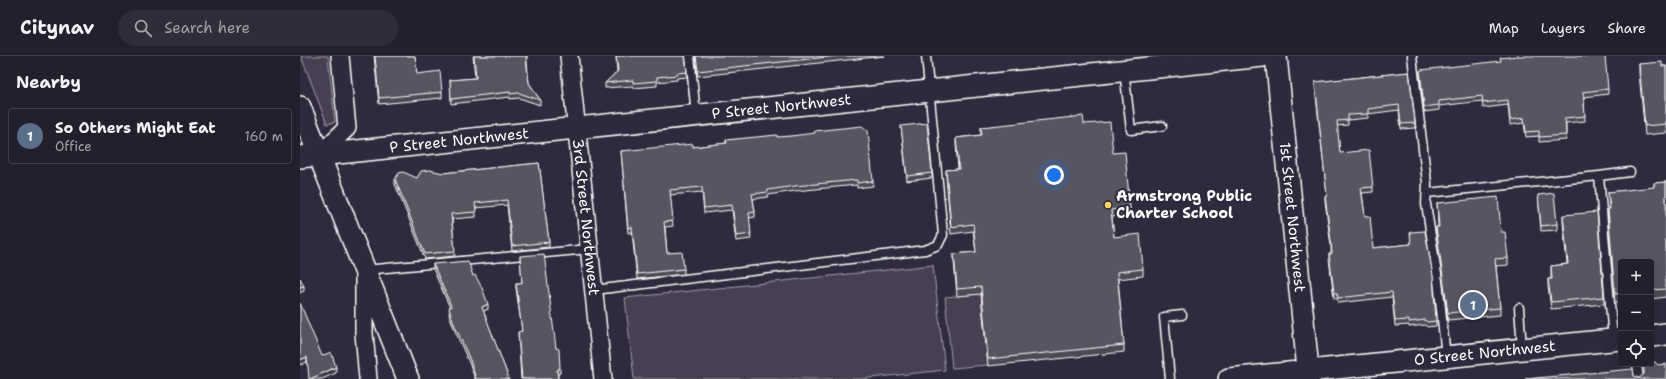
<!DOCTYPE html>
<meta charset="utf-8">
<style>
:root{--surface:#23202e;--page:#2f2d3a;--text:#f1f3f6;--muted:#a3a3aa;--line:#403e4a;--accent:#ffd166}
body{margin:0;font-family:"Shantell Sans",sans-serif;background:var(--page);color:var(--text)}
.controls{position:absolute;right:12px;bottom:12px;display:grid;overflow:hidden;border-radius:4px;box-shadow:0 4px 16px #0002}
.controls button{width:36px;height:36px;display:grid;place-items:center;padding:0;border:0;border-bottom:1px solid var(--line);background:var(--surface);color:var(--text);font:20px sans-serif}
.you{position:absolute;left:754px;top:119px;width:14px;height:14px;margin:-10px;border:3px solid #fff;border-radius:50%;background:#1a73e8;box-shadow:0 0 0 6px #1a73e833}
.badge{display:grid;place-items:center;width:26px;height:26px;border-radius:50%;background:var(--accent);color:#fff;font-size:13px;font-weight:700}
.pin{position:absolute;translate:-50% -50%;border:2px solid #fff;box-shadow:0 1px 4px #0006}
.list{margin:0;padding:0;list-style:none}
h2{display:flex;justify-content:space-between;align-items:center;height:52px;margin:0;padding:0 16px;font-size:17px}
h2 small{font-size:13px;font-weight:400;color:var(--muted)}
.list li{display:grid;grid-template-columns:26px 1fr auto;gap:12px;align-items:center;box-sizing:border-box;height:56px;margin:0 8px 8px;padding:0 8px;border:1px solid var(--line);border-radius:4px}
.list b{display:block;font-size:15px;white-space:nowrap}
.list p{margin:0;font-size:13px;white-space:nowrap;color:var(--muted)}
.list em{font-size:13px;font-style:normal;color:var(--muted)}
.icon{flex:none;width:22px;height:22px;fill:none;stroke:currentColor;stroke-width:2;stroke-linecap:round;stroke-linejoin:round}
.map{position:relative;flex:none;width:1366px;height:323px;overflow:hidden}
header{display:flex;align-items:center;gap:24px;box-sizing:border-box;height:56px;padding:0 20px;background:var(--surface);border-bottom:1px solid var(--line)}
header strong{font-size:19px}
nav{display:flex;gap:22px;margin-inline-start:auto;font-size:14px}
.search{width:280px;height:36px;background:var(--page);display:flex;align-items:center;gap:10px;box-sizing:border-box;padding:0 14px;border-radius:22px;color:var(--muted);font-size:15px}
main{display:flex}
aside{flex:1;background:var(--surface)}
.map>svg:first-child{display:block}
</style>
<header>
<strong>Citynav</strong>
<div class="search"><svg class="icon" aria-label="search" viewBox="0 0 24 24"><circle cx="10" cy="10" r="6"/><path d="M15 15l6 6"/></svg>Search here</div>
<nav><a>Map</a><a>Layers</a><a>Share</a></nav>
</header>
<main>
<aside>
<h2>Nearby<small></small></h2>
<ul class="list">
<li><span class="badge" style="background:#5c6f8a">1</span><div><b>So Others Might Eat</b><p>Office</p></div><em>160 m</em></li>
</ul>
</aside>
<div class="map">
<svg width="1366" height="323" viewBox="0 0 1366 323">
<rect width="100%" height="100%" fill="#2f2a3d"/>
<filter id="ink" filterUnits="userSpaceOnUse"><feTurbulence type="fractalNoise" baseFrequency=".025" numOctaves="2"/><feDisplacementMap in="SourceGraphic" scale="8" xChannelSelector="R" yChannelSelector="G"/><feConvolveMatrix kernelMatrix="1 2 1 2 8 2 1 2 1" color-interpolation-filters="sRGB"/></filter>
<g filter="url(#ink)">
<path fill="#464152" stroke="#a2a0a8" d="M1,0h27l7,66 -8,2z
M633,209l12,105 -84,9h-227l-9,-81z
M681,238l7,71 -36,3 -7,-71z"/>
<g fill="none" stroke-linecap="round" stroke-linejoin="round">
<g stroke="#fff" stroke-width="11">
<path id="service" d="M390,0l6,59
M1112,0l15,127 -1,21 12,76 8,77
M824,14l7,60 31,-4
M1127,137l172,-17
M65,214l224,-21
M294,234l331,-40 13,-5 5,-10 -17,-179
M1219,252l3,40
M1313,283l-14,-163 31,-4
M1337,308l2,15
M870,323l-6,-62 18,-2"/>
</g>
<g stroke="#fff" stroke-width="20">
<g id="minor">
<path id="s1" d="M269,0l34,323"/>
<path d="M19,99l28,-27 -7,-72"/>
<path d="M64,217v60l4,46"/>
</g>
</g>
<g stroke="#fff" stroke-width="24">
<g id="tertiary">
<path id="s2" d="M976,0l33,323"/>
<path d="M0,51l108,272"/>
<path id="s3" d="M0,101l963,-101"/>
<path d="M1351,280l15,-2"/>
<path id="s4" d="M929,323l392,-40"/>
</g>
</g>
<use href="#service" stroke="#2f2a3d" stroke-width="8"/>
<use href="#minor" stroke="#2f2a3d" stroke-width="17"/>
<use href="#tertiary" stroke="#2f2a3d" stroke-width="21"/>
</g>
<path fill="#4d4956" stroke="#fff" d="M74,0h41l2,18 25,18v6l-63,6z
M173,0h54v6l2,21 11,17v5l-21,-7 -9,1v-2l-59,7 -1,-24 25,-2z
M316,0h69l2,21 -10,1v2l-20,2v4l-24,2v-2l-28,2v-5l12,-11z
M395,0h190l-187,20z
M1339,8l23,2h4v67l-21,2 -6,-62z
M1120,15l188,18v5l-24,3 1,24 -19,2v17l-27,2v-6l-13,1 -2,-14 -14,2 -2,-20 -25,3 -1,-7 -43,5v4l-15,2 -4,-36z
M1109,16l6,51v5l-14,1 -2,-19 -31,4v4l-20,2v5l-11,1 3,27 33,34v5l-11,1 3,23 8,32 38,-4 -1,-12 26,89v5l-9,1 -2,-2 -16,2v-2l-14,1 -3,-29 -54,6 -1,-5h-3l-5,-39v-5h2v-8l-6,-45v-5h2l-12,-109v-5z
M784,68l29,29 17,55v6l-18,3 2,20 29,32v7l-25,3 6,66v7l-136,14 -7,-72 -24,2 -3,-35v-7l22,-2 -3,-21 -22,3 -5,-57v-7l12,-1 -2,-24v-7l25,-3v-8z
M601,70l31,47v5l-25,3z
M477,81l96,44v5l-16,2v-3l-62,6 -27,4v2l-15,2 2,13v5l-6,1 2,21 -15,2 -4,-31 -28,3 -2,-21 -32,3 3,31 -8,1 2,26 17,16v5l-47,5 -5,-47 -4,1 -7,-82 72,-4 33,-4v-3z
M239,107l10,79v5l-37,4 -5,-46 -31,3v9l-24,2 3,37 -30,3 -30,-75v-5l22,-1 26,-5z
M1366,126v115l-15,2v-37h-30v40h-6l-7,-85v-8h1l-1,-17 46,-4v-5z
M1238,139l19,29v6l-16,1z
M1137,147l64,29 7,26v7l-12,1 4,42v7l-52,5 -12,-86v-7h2z
M1263,159l41,82v7l-53,5 -3,-23v-7h3v-13l16,-2 -4,-42z
M220,200l36,92 4,25 -2,1v5h-37l-3,-47 4,-1 -6,-43v-5h6z
M133,208l40,12 15,33 -5,2 26,68h-34l-5,-14 -15,-34 -6,-17 1,-6 -17,-39z"/>
<path fill="#3e3c46" stroke="#fff" d="M4,230v5l-4,2v-6z
M188,248v5l-6,3v-5z
M7,301v5l-7,3v-5z
M36,311v6l-14,6h-12z
M260,312v5l-3,2v-5z"/>
<path fill="#595564" stroke="#fff" d="M75,0h40l2,18 23,-3 2,21 -63,6z
M174,0h53l-1,3 3,24 11,17 -21,-7 -9,1v-2l-59,7 -1,-19 26,-2z
M316,0h69l2,16 -10,1v2l-20,2v4l-24,2v-3l-28,3 13,-12z
M396,0h141l-139,15z
M1217,0h88l3,33 -25,3 2,24 -20,2 1,17 -27,2v-6l-13,1 -2,-14 -14,2 -2,-20 -25,3 -1,-7 -43,5v4l-15,2 -4,-36 1,-1 80,-9 -1,-3z
M1362,6v4h4v58l-21,2 -6,-62z
M1109,16l6,51 -14,1 -2,-19 -31,4v5l-20,1v5l-11,1 3,32 29,-3 4,37 -12,1 4,28h5l3,32 38,-4 -1,-12 15,-1 8,45 3,45 -9,1 -2,-2 -16,2v-2l-14,1 -3,-29 -54,6 -1,-5h-3l-5,-39h3l-1,-13 -6,-45h2l-12,-114z
M783,60l1,8 26,-2 3,31 12,-1 5,56 -19,2 3,27 26,-3 3,35 -26,3 7,73 -136,14 -7,-72 -24,2 -3,-35 22,-2 -3,-28 -22,3 -5,-57 13,-1 -3,-31 26,-3 -1,-8z
M627,67l5,50 -25,3 -6,-50z
M562,70l6,5 5,50 -16,2v-3l-62,6 -27,4v2l-16,2 3,18 -6,1 2,21 -15,2 -4,-31 -28,3 -2,-21 -32,3 3,31 -9,1 3,31 15,-1 2,17 -47,5 -5,-47 -4,1 -7,-77 72,-7v3l34,-4 -1,-3 51,-5v2l14,-1 24,-3 -1,-2z
M239,107l10,79 -37,4 -5,-46 -32,3 1,9 -25,2 4,37 -30,3 -30,-75 4,-6 4,-1 14,6 4,-7 9,-1 13,3z
M1366,126v107l-15,1v-28h-30v31l-6,1 -7,-85h2l-2,-17 46,-5v-4z
M1254,137l3,31 -16,2 -3,-31z
M1198,141l3,35h4l3,26 -13,1 5,49 -52,5 -12,-86h3l-2,-24z
M1297,156l7,85 -53,5 -3,-23h4l-1,-13 17,-2 -5,-49z
M244,198l12,94 3,1 1,19 -3,2 1,9h-36l-4,-47 4,-1 -6,-48h6l-2,-27z
M168,205l5,15 2,-1 7,13 6,16 -6,3 27,72h-33l-6,-19 -15,-34 -6,-17 2,-3 -18,-42z
M0,222l4,8 -4,1z
M0,247l22,53 9,-4 5,15 -26,12h-1l-2,-22 -7,3z
M1351,306h4l3,3 8,-1v15h-141l108,-10 1,7 5,2 5,-4v-10h7z"/>
</g>
<circle fill="#ffd166" stroke="#2f2a3d" stroke-width="1.5" cx="808" cy="149" r="4"/>
<g text-anchor="middle" stroke-width="4" stroke-linejoin="round" paint-order="stroke">
<g font-size="15" fill="#fff" stroke="#2f2a3d">
<text dy="5" stroke="none"><textPath href="#s3" startOffset="484">P Street Northwest</textPath></text>
<text dy="5" stroke="none"><textPath href="#s3" startOffset="160">P Street Northwest</textPath></text>
<text dy="5" stroke="none"><textPath href="#s2" startOffset="162">1st Street Northwest</textPath></text>
<text dy="5" stroke="none"><textPath href="#s1" startOffset="162">3rd Street Northwest</textPath></text>
<text dy="5" stroke="none"><textPath href="#s4" startOffset="257">O Street Northwest</textPath></text>
</g>
<g font-size="15" font-weight="bold" fill="#fff" stroke="#2f2a3d" text-anchor="start">
<text x="816" y="145">Armstrong Public<tspan x="816" dy="17">Charter School</tspan></text>
</g>
</g>
</svg>
<div class="controls">
<button>+</button>
<button>−</button>
<button><svg class="icon" aria-label="locate" viewBox="0 0 24 24"><circle cx="12" cy="12" r="6"/><path d="M12 2v4M12 18v4M2 12h4M18 12h4"/></svg></button>
</div>
<div class="you"></div>
<div class="pin badge" style="left:1173px;top:249px;background:#5c6f8a">1</div>
</div>
</main>
